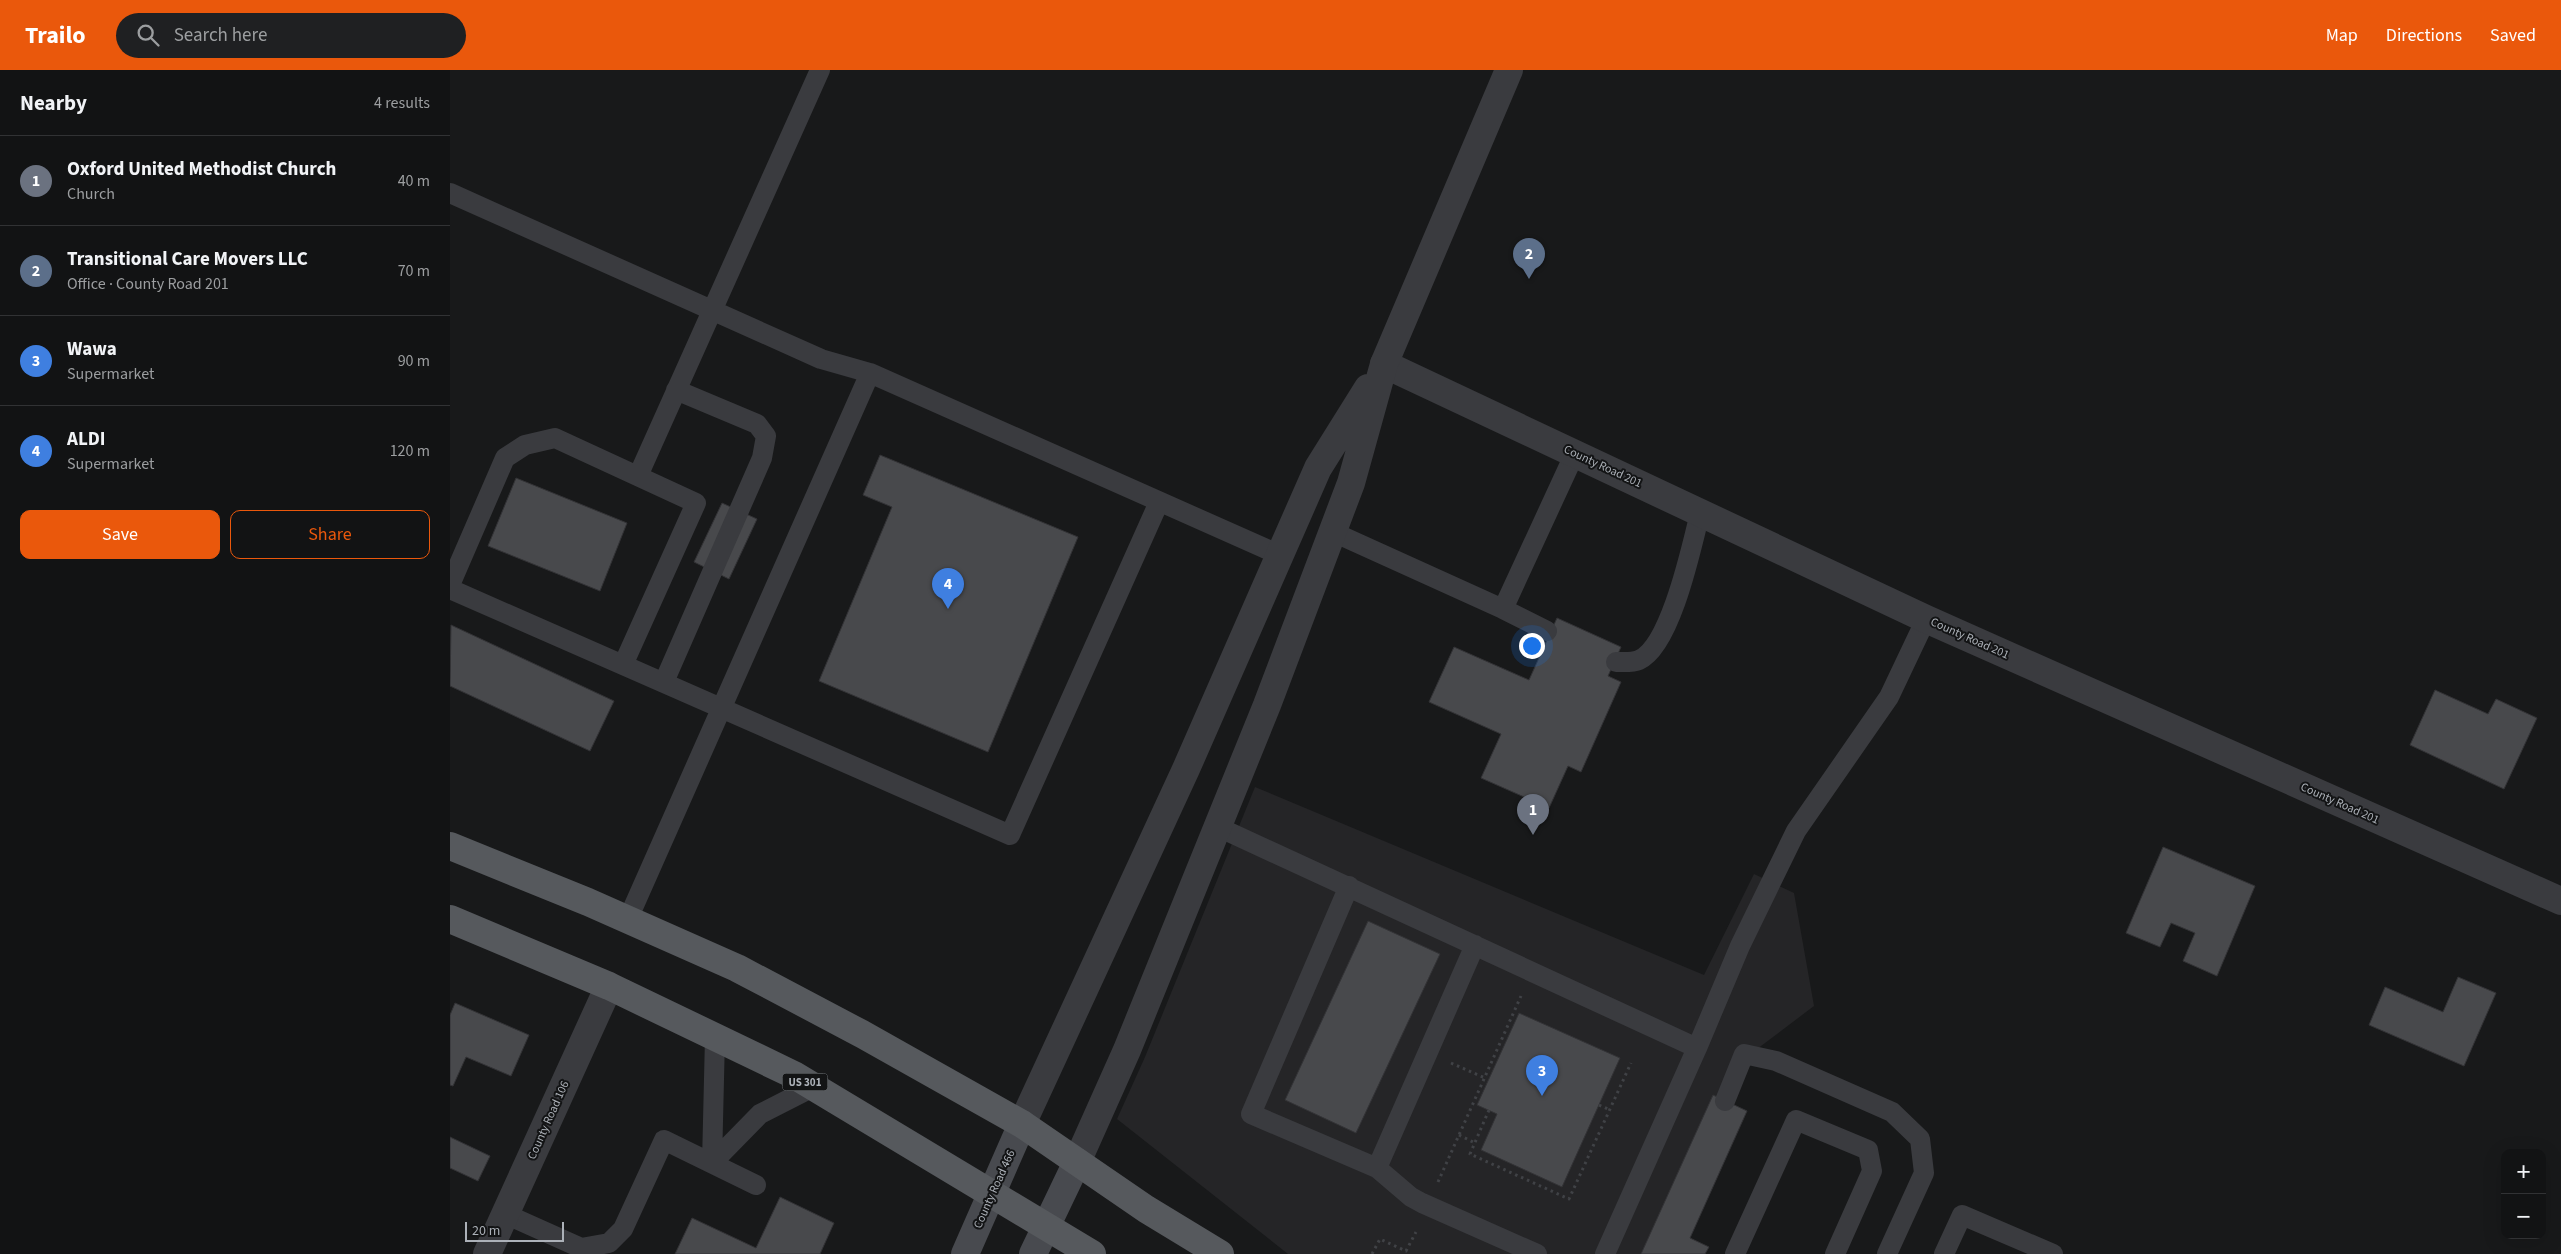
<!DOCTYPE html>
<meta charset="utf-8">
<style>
:root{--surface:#121314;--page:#1f2022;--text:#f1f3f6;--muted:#9c9ea0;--line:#313234;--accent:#ea580c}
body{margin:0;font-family:"Source Sans 3",sans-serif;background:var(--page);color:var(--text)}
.controls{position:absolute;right:15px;bottom:15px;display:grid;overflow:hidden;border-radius:10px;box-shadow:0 5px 20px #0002}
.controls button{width:45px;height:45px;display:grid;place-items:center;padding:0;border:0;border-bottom:1px solid var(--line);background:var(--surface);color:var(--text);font:25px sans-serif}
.scale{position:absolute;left:15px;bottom:12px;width:99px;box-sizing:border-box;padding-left:5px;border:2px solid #acb1b8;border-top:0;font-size:14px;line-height:18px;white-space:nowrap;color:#acb1b8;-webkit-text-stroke:4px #131415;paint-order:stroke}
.you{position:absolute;left:1081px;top:575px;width:18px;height:18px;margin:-12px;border:4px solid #fff;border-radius:50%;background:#1a73e8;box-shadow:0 0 0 8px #1a73e833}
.badge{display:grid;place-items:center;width:32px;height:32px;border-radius:50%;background:var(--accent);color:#fff;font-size:16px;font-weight:700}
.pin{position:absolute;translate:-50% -41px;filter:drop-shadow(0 1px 2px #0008)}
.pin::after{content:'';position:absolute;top:26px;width:18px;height:15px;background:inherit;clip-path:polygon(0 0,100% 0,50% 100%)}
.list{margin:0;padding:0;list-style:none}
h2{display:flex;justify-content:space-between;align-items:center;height:65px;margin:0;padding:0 20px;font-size:21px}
h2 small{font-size:16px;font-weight:400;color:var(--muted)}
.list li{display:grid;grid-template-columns:32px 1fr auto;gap:15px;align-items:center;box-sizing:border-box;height:90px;padding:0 20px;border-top:1px solid var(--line)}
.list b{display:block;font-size:19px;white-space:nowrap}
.list p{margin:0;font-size:16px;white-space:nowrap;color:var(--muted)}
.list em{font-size:16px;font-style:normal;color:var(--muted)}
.actions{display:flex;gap:10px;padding:15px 20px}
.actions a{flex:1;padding:11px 0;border:1px solid var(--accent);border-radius:10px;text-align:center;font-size:18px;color:var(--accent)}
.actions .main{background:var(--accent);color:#fff}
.icon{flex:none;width:28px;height:28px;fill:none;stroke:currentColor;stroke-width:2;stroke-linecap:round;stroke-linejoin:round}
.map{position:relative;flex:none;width:2111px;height:1184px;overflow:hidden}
header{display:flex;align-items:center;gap:30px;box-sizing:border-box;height:70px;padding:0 25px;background:var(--accent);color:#fff}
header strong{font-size:24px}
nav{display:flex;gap:28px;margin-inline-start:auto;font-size:18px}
.search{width:350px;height:45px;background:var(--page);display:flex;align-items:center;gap:12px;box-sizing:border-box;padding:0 18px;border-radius:28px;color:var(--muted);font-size:19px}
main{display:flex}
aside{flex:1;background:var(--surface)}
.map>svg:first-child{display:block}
</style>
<header>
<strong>Trailo</strong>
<div class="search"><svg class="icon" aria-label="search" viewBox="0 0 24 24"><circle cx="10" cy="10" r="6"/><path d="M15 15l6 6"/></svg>Search here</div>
<nav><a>Map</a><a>Directions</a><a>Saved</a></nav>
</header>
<main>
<aside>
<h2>Nearby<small>4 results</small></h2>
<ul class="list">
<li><span class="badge" style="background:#6b7280">1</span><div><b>Oxford United Methodist Church</b><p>Church</p></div><em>40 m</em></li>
<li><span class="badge" style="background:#5c6f8a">2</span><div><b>Transitional Care Movers LLC</b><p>Office · County Road 201</p></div><em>70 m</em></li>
<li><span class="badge" style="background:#3f7fe0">3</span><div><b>Wawa</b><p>Supermarket</p></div><em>90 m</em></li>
<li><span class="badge" style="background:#3f7fe0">4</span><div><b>ALDI</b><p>Supermarket</p></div><em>120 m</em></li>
</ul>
<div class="actions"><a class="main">Save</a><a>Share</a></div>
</aside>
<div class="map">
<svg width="2111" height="1184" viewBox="0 0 2111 1184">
<rect width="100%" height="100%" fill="#18191a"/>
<path fill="#252527" d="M805,717l449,188 50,-101 40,19 20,113 -57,43 -90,205h-379l-171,-135 28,-62z"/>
<path fill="#48494c" stroke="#333336" d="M430,385l198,82 -90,215 -169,-71 73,-174 -29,-12z
M66,408l111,45 -27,68 -112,-45z
M272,433l35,16 -28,60 -35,-17z
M1107,548l64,29 -13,29 13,6 -40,90 -13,-6 -19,42 -68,-30 20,-44 -72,-32 25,-55 75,33z
M1,555l163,76 -24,50 -140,-65z
M1985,620l53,24 8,-15 41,19 -33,71 -94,-44z
M1713,777l92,39 -38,90 -34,-15 12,-28 -24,-10 -11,24 -34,-14z
M918,851l72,33 -84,179 -71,-33z
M2008,907l38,16 -32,73 -95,-41 16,-38 58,25z
M5,933l74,32 -18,41 -45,-19 -13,29 -3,-1v-70z
M1069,943l101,45 -58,129 -81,-37 16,-36 -20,-9z
M1263,1025l34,16 -57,127 19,9 -4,7h-64z
M0,1067l40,19 -12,25 -28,-13z
M330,1127l54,26 -14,31h-145l17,-36 64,30z"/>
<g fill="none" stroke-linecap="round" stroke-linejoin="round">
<path stroke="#404246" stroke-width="3" stroke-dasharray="2.5 4" stroke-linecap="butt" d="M1001,993l34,15
M1149,1035l11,5
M1039,1040l-19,44 99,45 62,-136
M1009,1065l16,8
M988,1112l83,-186
M922,1184l8,-15 26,12 10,-19"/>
<path stroke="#3a3b3f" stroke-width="20" d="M0,123l371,166 49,14 410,182
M188,406l182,-406
M883,462l170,77 72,-156
M0,515l55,-127 20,-13 30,-7 141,65 -73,162
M0,519l560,246 149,-333
M1053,539l44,22
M1166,592c7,0 16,1 23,-2 32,-14 53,-115 61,-147
M214,612l98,-224 4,-22 -9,-12 -81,-34
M768,757l479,221 -92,206
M899,816l-98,228 126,54 34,29 11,6 115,51
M178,849l242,-546
M265,967l-3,126 48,-49 53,-27
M1247,978l43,-102 56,-115 93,-134 37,-78
M1275,1031l19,-47 32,7 116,51 28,27 4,34 -37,81
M927,1098l98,-223
M55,1144l76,34 28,-5 14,-14 41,-89 92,45
M1285,1184l61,-134 72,30 4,21 -37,83
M1494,1184l18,-39 91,39"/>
<path stroke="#3a3b3f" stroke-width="28" d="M934,294l542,255 635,282
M37,1184l122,-268"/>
<path stroke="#3a3b3f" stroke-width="28" d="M572,1054l164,-355 132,-301 50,-80
M627,1092l50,-112 140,-345 84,-222 33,-119 125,-294"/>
<path stroke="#484a4f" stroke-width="28" d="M515,1184l57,-130
M583,1184l44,-92"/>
<path stroke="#56595d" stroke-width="28" d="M0,776l138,56 149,66 125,66 160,90 124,85 74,45
M0,849l159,67 185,89 298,179"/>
</g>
<g text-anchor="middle" stroke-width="4" stroke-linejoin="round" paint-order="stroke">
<rect fill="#131415" stroke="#7e8287" stroke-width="1" x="332.5" y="1003.5" width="45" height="17" rx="4"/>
<g font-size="11" font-weight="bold" fill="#acb1b8">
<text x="355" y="1016">US 301</text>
</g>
<g font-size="12" fill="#acb1b8" stroke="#131415">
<text transform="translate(1153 396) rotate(25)" y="4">County Road 201</text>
<text transform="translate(1520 568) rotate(24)" y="4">County Road 201</text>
<text transform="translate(1890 733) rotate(24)" y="4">County Road 201</text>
<text transform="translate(98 1050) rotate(-66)" y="4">County Road 106</text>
<text transform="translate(544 1119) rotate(-66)" y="4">County Road 466</text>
</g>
</g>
</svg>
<div class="controls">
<button>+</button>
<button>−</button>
</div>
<div class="scale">20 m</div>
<div class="you"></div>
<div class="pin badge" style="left:1083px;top:765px;background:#6b7280">1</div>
<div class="pin badge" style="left:1079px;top:209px;background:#5c6f8a">2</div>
<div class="pin badge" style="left:1092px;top:1026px;background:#3f7fe0">3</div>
<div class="pin badge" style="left:498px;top:539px;background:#3f7fe0">4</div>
</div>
</main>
